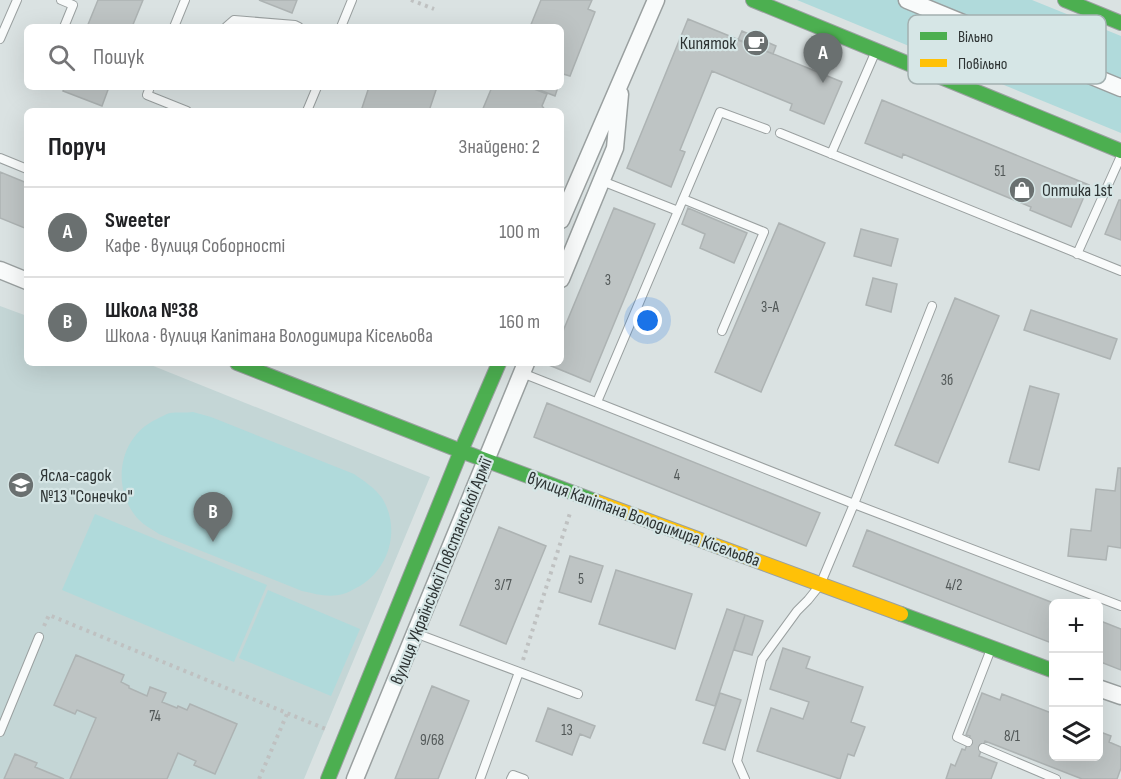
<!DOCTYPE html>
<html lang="uk">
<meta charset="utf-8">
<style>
:root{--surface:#fff;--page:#f2f2f2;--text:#202124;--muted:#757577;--line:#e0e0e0;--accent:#6a7070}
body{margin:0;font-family:"Sofia Sans Condensed",sans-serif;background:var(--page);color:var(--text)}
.controls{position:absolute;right:18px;bottom:18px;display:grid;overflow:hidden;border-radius:9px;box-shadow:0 6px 24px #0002}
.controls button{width:54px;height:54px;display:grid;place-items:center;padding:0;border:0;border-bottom:2px solid var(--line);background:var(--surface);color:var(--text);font:30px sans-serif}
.you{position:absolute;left:648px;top:321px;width:21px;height:21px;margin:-15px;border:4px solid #fff;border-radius:50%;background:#1a73e8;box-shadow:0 0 0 9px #1a73e833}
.badge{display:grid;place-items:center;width:39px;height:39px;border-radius:50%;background:var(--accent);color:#fff;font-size:20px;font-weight:700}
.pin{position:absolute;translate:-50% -50px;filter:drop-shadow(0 2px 3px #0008)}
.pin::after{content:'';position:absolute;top:32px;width:21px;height:18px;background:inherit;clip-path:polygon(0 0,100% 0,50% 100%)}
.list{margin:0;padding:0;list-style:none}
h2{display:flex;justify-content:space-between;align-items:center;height:78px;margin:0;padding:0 24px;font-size:26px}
h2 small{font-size:20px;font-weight:400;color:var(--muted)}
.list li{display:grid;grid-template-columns:39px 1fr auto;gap:18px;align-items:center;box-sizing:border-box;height:90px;padding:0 24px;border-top:2px solid var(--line)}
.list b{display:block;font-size:22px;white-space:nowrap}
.list p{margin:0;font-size:20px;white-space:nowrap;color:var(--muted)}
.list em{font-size:20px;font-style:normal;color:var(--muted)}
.icon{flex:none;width:33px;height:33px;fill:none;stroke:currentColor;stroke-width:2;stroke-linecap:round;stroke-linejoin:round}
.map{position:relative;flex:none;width:1121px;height:779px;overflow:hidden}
.search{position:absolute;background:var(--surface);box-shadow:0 6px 24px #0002;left:24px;top:24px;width:540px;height:66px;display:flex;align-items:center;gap:15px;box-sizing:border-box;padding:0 21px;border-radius:9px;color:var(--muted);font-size:22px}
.panel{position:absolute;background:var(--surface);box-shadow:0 6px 24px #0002;left:24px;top:108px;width:540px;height:258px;border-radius:9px}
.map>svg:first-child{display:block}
</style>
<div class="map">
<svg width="1121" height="779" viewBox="0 0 1121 779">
<rect width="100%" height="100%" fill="#dae2e2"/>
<path fill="#c4d6d6" d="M0,306l27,10v47h119l284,114 -126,302h-304z"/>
<path fill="#b0dadb" d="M797,0h235l89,36v97z
M193,412l18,5 143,57c10,7 21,14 28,24 20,32 6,74 -26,90 -4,2 -9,5 -13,6 -14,4 -27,0 -41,-3l-143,-57c-9,-6 -19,-11 -25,-20 -23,-32 -13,-79 23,-95 4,-2 9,-5 13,-6 7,-1 16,0 23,-1z
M95,514l172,71 -33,77 -172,-72z
M268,590l92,39 -29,67 -92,-38z"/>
<path fill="#bec4c4" stroke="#adb3b3" stroke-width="1.5" d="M98,0h45l-11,27h-45z
M259,0h38l-5,13z
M541,0h51l-4,9 7,3 -25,64 -7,-2 -2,6v-53h-31z
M688,19l154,63 -18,42 -34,-14 2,-6 -80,-33 -32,79 5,2 -14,35 -44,-19z
M742,31l34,15 -3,8 -35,-14z
M64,87h45l-7,19 -39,-15z
M369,87h68l-8,24h-68z
M492,87h37l18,7 -5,12 4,5h-64z
M532,87h26l-3,9z
M882,100l207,85 -18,42 -41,-17 1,-3 -128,-53 -1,4 -37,-15z
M0,172l27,11v46l-27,-11z
M1119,200h2v40l-16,-6z
M614,208l41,16 -65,158 -41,-17 1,-2h11v-27z
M688,208l59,25 -13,30 -34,-15 5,-14 -23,-10z
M779,223l46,20 -64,149 -46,-20z
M861,229l37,10 -7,27 -37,-10z
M873,278l24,6 -6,28 -25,-7z
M955,298l44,18 -61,147 -43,-18z
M1031,310l86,29 -7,20 -86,-29z
M1030,386l29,8 -20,76 -30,-8z
M547,403l273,110 -14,33 -272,-109z
M1118,468h3v80l-13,-2 -2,14 -38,-4 3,-27 20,2 5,-42 19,2z
M499,527l47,19 -40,98 -46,-19z
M867,530l189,74h-2v40l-201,-78z
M570,556l33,10 -12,36 -32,-10z
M616,570l76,24 -17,55 -76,-25z
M727,609l18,6 -30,91 -19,-6z
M745,615l18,6 -11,34 -18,-5z
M1098,620l23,9v41l-23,-9z
M783,648l27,9 -4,11 57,19 -12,35 14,5 -11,29 -6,-2 -8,25 -83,-28 14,-43 32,11 6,-17 -39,-13z
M76,655l48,20 -3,7 8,4v2l18,8 3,-9 16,6 -4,9 15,6 1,-2 9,4 3,-6 47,20 -22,50 -21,-9 2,-4 -18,-8 -11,26h-97l26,-61 -19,-8 -2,4 -21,-9z
M432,686l37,15 -31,78h-43z
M720,693l21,7 -16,50 -22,-7z
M982,693l18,7 2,-6 52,20v42h44v-25l13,5 -2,6 12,5v21l-4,11h-35l-97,-38 -6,15 18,7 -6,16h-45l5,-15 4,2 7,-17 3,1 5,-14 -4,-1z
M548,708l47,18 -5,12 -10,-4 -8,21 -36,-14z
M15,754l22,9 -2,4 29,12h-60z"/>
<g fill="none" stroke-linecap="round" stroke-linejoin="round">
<g stroke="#9aa0a0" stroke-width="10">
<path id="lane" d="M61,0l12,5 -9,22
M174,27l11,-27
M226,27l8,-7 61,5 4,2
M341,27l11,-27
M0,39l17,-39
M150,87l-3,8 40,16
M307,111l10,-24
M780,133l341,138
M831,154l44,-101
M0,158l27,11
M602,181l76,30
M683,199l81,33 -42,99
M1077,254l44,-98
M522,373l332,131 267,102
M597,402l123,-290 46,17
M415,633l163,61
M0,732l39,-95
M968,742l-11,-5 34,-88
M983,748l73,31
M480,779l39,-107
M511,779l2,-4 11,4
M745,779l-8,-18 25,-102 35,-48 11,-11 12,-15 34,-81 78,-198"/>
</g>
<g stroke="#9aa0a0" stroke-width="19">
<path id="street" d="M907,0l214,88
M561,220l95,-220
M0,270l27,11
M561,279l54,-131 5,-54
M1098,688l23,8
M355,779l171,-416"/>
</g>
<g stroke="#9aa0a0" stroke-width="16">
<path id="fast" d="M753,0l368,151
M1065,0l56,23
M237,363l224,88 134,50
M901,614l153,57
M328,779l133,-328 38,-88"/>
</g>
<g stroke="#9aa0a0" stroke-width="16">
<path id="slow" d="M595,501l306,113"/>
</g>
<path stroke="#bfc1c1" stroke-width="4" stroke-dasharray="3 4.5" stroke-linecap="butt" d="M411,0l23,9
M44,626l5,-11 279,115
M523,660l47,-147
M259,779l28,-65"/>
<use href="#lane" stroke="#f9fbfb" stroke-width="8"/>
<use href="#street" stroke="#f9fbfb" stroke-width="16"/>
<use href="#fast" stroke="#4caf50" stroke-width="14"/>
<use href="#slow" stroke="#ffc107" stroke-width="14"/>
</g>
<defs>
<g id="cafe-disc" transform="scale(1.35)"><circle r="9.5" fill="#6a7070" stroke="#d6e6e6"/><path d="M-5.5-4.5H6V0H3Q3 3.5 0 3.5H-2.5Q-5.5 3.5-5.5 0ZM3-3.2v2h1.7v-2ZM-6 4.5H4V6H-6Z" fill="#fff"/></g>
<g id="shop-disc" transform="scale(1.35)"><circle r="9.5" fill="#6a7070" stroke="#d6e6e6"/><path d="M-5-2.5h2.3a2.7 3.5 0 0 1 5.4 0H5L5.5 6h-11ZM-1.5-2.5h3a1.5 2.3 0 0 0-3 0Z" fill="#fff"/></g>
<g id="school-disc" transform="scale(1.35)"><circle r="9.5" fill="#6a7070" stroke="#d6e6e6"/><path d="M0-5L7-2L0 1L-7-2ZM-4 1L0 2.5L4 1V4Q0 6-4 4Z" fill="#fff"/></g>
</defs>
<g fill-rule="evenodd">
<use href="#cafe-disc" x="756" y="43"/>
<use href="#shop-disc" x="1022" y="190"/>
<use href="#school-disc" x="21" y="485"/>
</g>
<g text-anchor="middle" stroke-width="4.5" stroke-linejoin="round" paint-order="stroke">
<g font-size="15" fill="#515757">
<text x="1000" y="176">51</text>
<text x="608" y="285">3</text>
<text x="770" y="312">3-А</text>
<text x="947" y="385">3б</text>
<text x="677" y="480">4</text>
<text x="581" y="584">5</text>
<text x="503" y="590">3/7</text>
<text x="954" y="590">4/2</text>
<text x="155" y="721">74</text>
<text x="567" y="735">13</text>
<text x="1012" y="741">8/1</text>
<text x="432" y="745">9/68</text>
</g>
<g font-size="18" fill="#2d3333" stroke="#d6e6e6" text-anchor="start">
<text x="736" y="49" text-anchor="end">Кипяток</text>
<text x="1042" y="196">Оптика 1st</text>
<text x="40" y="481">Ясла-садок<tspan x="40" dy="21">№13 "Сонечко"</tspan></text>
</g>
<g font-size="18" fill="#2d3333" stroke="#d6e6e6">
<text transform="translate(644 519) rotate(20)" y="6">вулиця Капітана Володимира Кісельова</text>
<text transform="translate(441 571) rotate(-68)" y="6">вулиця Української Повстанської Армії</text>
</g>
</g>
<rect x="908" y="15" width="198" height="69" rx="9" fill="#d6e6e6" stroke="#a3b0b0" stroke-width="1.5"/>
<rect x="920" y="32" width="27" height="8" fill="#4caf50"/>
<rect x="920" y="59" width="27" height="8" fill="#ffc107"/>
<g font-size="16" fill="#2d3333">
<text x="958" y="42">Вільно</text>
<text x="958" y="69">Повільно</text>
</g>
</svg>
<div class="controls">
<button>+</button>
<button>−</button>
<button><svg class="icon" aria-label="layers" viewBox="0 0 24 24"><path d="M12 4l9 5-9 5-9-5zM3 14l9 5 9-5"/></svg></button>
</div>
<div class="you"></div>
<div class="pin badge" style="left:823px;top:83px">A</div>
<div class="pin badge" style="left:213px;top:542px">B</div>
<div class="search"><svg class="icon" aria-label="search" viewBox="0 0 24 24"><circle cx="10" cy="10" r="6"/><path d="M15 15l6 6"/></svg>Пошук</div>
<section class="panel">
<h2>Поруч<small>Знайдено: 2</small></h2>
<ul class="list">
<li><span class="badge">A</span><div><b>Sweeter</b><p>Кафе · вулиця Соборності</p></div><em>100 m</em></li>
<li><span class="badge">B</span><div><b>Школа №38</b><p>Школа · вулиця Капітана Володимира Кісельова</p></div><em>160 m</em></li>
</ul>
</section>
</div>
